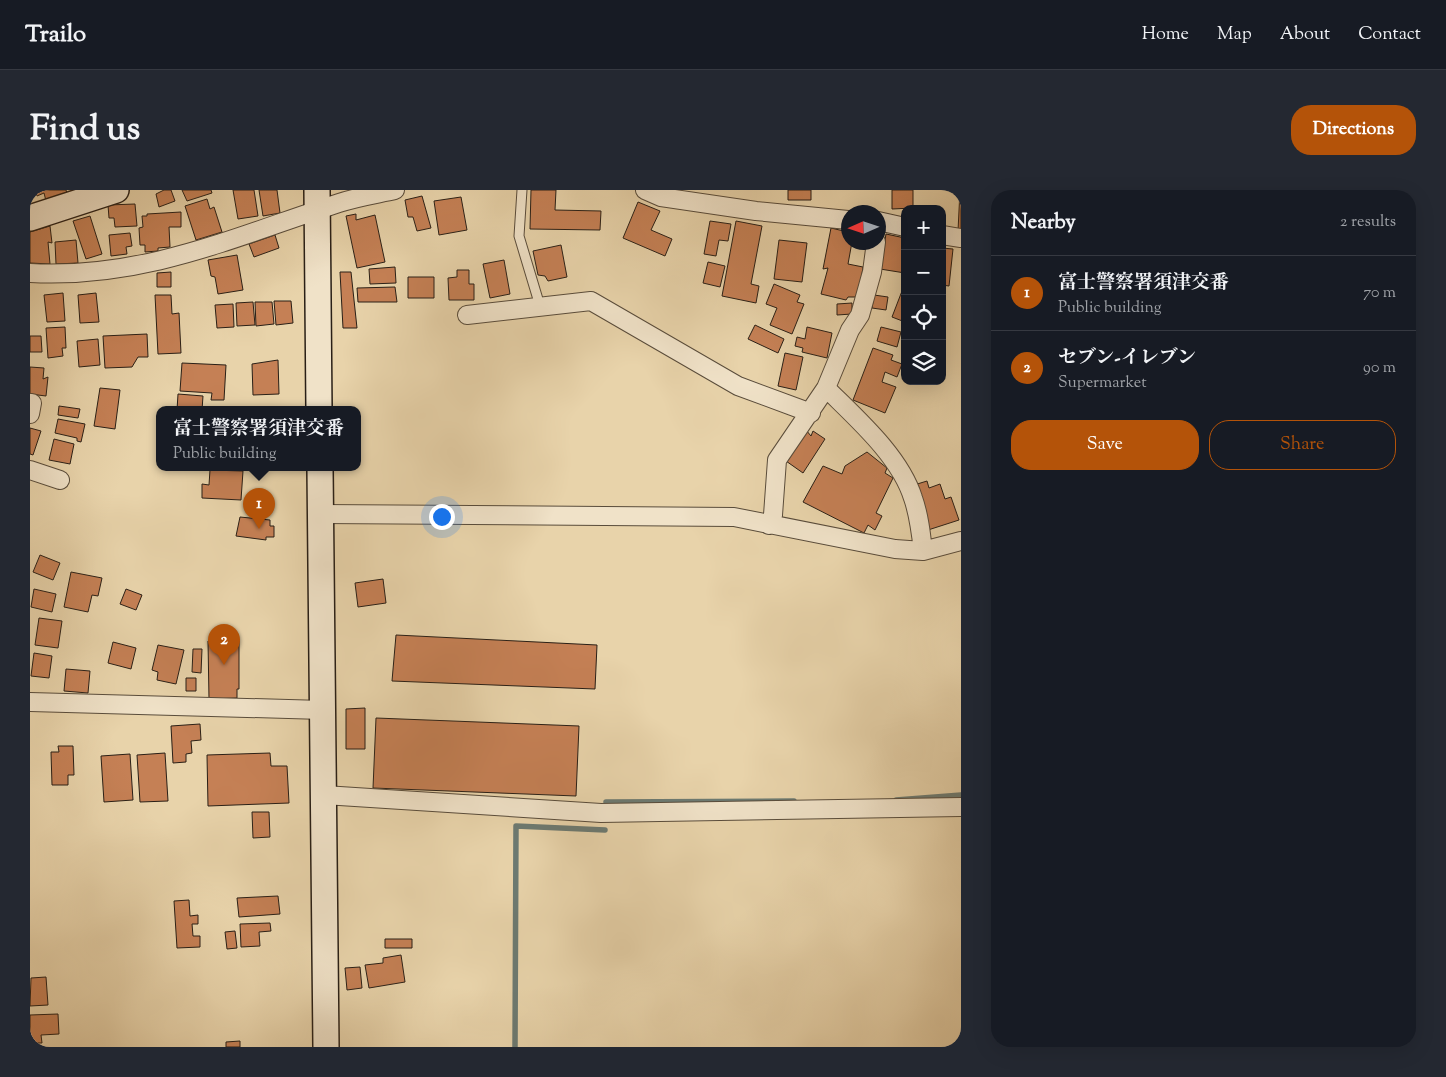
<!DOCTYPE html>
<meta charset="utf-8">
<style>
:root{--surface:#171b24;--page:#242831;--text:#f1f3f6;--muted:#9ea1a6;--line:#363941;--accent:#b45309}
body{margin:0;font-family:"Sorts Mill Goudy","Noto Serif JP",serif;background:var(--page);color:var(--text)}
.controls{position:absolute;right:15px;top:15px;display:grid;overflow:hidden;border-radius:10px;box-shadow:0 5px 20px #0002}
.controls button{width:45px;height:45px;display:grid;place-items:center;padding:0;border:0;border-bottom:1px solid var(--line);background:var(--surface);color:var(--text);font:25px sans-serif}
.compass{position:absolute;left:811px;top:15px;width:45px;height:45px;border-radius:50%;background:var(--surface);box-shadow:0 5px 20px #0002;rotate:267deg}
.you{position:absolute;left:411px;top:326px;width:18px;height:18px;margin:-12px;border:4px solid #fff;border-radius:50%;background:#1a73e8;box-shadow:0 0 0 8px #1a73e833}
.badge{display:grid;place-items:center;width:32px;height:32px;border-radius:50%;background:var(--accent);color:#fff;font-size:16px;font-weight:700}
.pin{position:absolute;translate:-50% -41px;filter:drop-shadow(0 1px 2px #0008)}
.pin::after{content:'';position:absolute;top:26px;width:18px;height:15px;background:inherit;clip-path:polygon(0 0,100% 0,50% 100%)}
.popup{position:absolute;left:126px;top:216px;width:205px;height:65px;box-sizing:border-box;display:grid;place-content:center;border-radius:10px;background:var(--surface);filter:drop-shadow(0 1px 4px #0005);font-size:16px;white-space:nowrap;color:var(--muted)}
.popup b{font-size:19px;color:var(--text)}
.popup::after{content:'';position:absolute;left:50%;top:100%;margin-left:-10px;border:10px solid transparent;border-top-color:var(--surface)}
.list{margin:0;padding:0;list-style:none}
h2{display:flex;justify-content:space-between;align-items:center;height:65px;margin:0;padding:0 20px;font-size:21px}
h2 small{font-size:16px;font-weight:400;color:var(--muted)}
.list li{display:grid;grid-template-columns:32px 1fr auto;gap:15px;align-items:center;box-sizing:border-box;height:75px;padding:0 20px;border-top:1px solid var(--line)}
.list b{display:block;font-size:19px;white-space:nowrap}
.list p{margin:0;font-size:16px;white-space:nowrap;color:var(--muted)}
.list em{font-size:16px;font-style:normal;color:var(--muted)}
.actions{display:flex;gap:10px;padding:15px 20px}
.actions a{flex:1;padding:11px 0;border:1px solid var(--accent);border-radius:20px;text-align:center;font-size:18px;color:var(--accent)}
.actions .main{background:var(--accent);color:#fff}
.icon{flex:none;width:28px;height:28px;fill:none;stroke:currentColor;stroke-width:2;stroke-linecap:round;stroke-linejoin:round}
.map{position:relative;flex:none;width:931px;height:857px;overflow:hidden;border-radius:20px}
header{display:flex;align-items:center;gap:30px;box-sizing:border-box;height:70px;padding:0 25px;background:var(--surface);border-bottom:1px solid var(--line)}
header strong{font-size:24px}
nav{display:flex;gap:28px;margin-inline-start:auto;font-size:18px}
.intro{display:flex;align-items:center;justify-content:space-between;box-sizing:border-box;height:120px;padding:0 30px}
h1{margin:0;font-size:35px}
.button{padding:12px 22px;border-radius:20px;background:var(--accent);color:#fff;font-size:18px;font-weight:700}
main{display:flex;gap:30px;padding:0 30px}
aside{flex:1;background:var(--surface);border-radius:20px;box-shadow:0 5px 20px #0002}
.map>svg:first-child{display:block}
</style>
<header>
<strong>Trailo</strong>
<nav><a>Home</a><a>Map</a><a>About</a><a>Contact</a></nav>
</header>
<div class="intro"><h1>Find us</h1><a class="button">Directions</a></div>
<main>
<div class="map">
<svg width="931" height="857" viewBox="0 0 931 857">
<rect width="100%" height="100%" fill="#e8d3aa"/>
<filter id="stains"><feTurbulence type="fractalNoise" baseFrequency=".004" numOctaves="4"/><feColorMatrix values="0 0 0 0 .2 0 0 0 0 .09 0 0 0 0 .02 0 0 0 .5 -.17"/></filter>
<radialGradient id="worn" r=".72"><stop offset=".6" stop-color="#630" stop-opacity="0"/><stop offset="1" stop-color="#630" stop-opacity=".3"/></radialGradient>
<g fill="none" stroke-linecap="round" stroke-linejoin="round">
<path stroke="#6c7a72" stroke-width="5.5" d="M866,610l65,-5
M576,612l188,-1
M485,857l1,-221 89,4"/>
</g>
<path fill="#c58055" stroke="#291f16" d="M5,0h31l1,3 -21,8 -2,-8 -7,3z
M134,0h7l4,11 -16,6 -3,-13z
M152,0h29l1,3 -25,8z
M203,0h21l4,26 -20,3z
M229,0h18l3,23 -17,3z
M501,0h25l-1,20 46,1 -1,19 -70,-1z
M758,0h23v10h-23z
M862,0h21v18l-21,1z
M930,0h1v41h-3z
M392,6l9,32 -14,3 -4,-14h-5l-3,-17z
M431,7l6,33 -28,5 -5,-34z
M177,9l3,10 4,-2 8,25 -26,8 -11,-34z
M608,12l22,9 -9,19 21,9 -7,17 -42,-18z
M105,14l2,22 -22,1 -1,-9h-5l-1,-13z
M151,22v15h-12l1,20 -12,1v3l-13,1v-7h-5l-1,-17 4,-1 -1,-11h5v-2z
M326,24v6l19,-5 10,47 -28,6 -11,-52z
M60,26l12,38 -16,5 -13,-38z
M680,31l21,3 -3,17 -9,-1 -3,16 -12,-2z
M706,31l26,5 -11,58 8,2 -3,17 -34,-7z
M20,36l2,17 -4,-1 2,22 -20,-1v-31z
M801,38l17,4v10h4l-4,22 15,3 -4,30h-11l-2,3 -25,-6 7,-26 -5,1z
M100,43l2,13 -6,1 1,7 -16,2 -2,-21z
M856,44l19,4v35l-25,-4z
M245,45l4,13 -25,9 -5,-13z
M46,50l2,23 -22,1 -1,-22z
M749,50l28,3 -5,39 -28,-3z
M531,55l6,32 -19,4 -3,-5 -7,-1 -5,-24z
M912,58l11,1 -4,37 -7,-1z
M207,65l6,35 -25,4 -3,-17 -4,-1 -3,-16z
M474,70l6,34 -20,4 -7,-34z
M678,72l17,4 -5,21 -17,-4z
M365,77l1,16 -26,1 -1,-15z
M427,80h12v14h5v16h-25l-1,-22 9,-1z
M141,82v15h-14v-14z
M310,82h11l6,56h-14z
M378,87h26v21h-26z
M744,94l26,11 -3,7 7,2 -12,30 -22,-9 7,-17 -11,-4z
M365,97l2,15h-39l-1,-14z
M872,101l3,1v30l-13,-5z
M33,103l2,28 -18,1 -3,-27z
M66,103l3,29 -19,1 -2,-28z
M125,105h16l1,19 7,-1 2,40 -23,1z
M844,105l14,2 -2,13 -14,-2z
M244,111h17l2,22 -17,2z
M223,112l2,23 -18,1 -1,-23z
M225,112h17l2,22 -18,2z
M822,113v11l-15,1v-11z
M203,114l1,23 -17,1 -2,-23z
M725,135l29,14 -6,14 -30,-14z
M35,137l1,21h-4l1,8 -15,2 -2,-30z
M777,137l25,6 -5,25 -25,-6 1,-4 -8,-2 2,-9 8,2z
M851,137l20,5 -4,15 -20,-6z
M117,144l1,23h-10l-6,10 -27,1 -2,-32z
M0,146h11l1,16h-12z
M68,149l2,26 -21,2 -2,-26z
M843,158l20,7 -2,5 11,4 -5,13 -12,-5 -3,10 14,5 -11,26 -32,-13z
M755,163l18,4 -7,33 -18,-4z
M248,170l1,34 -26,1 -1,-31z
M152,173l44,2 -2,35h-13l1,-7 -32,-2z
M0,177l14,1 -1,11 5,-2 -2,19 -16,-2z
M70,198l20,2 -5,39 -21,-3z
M148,204l25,2 -1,14h-25z
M29,216l21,3 -2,9 -20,-3z
M28,229l27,5 -4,18 -4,-1v-3l-22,-5z
M0,238l11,3 -8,24 -3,-1z
M776,240l5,6 2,-5 12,8 -22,34 -17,-12z
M24,249l20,5 -4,20 -21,-4z
M837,262l20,16 -2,5 8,5 -17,35 6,3 -7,14 -7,-5 -4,8 -61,-31 20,-36 19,8 3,-8z
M180,280l33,1 -2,29 -39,-2v-14l7,1z
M897,291l2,7 11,-4 5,15 6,-2 8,23 -31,10 -14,-45z
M210,327l30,3v6h4v11h-8v3l-30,-4z
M10,365l20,8 -7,17 -20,-8z
M41,382l31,6 -4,18 -6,-1 -4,17 -24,-5z
M353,389l3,24 -28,4 -3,-24z
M4,399l22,5 -4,18 -21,-5z
M96,399l16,6 -6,15 -16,-6z
M9,428l23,3 -4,27 -23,-3z
M366,445l201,10 -2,44 -203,-8z
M182,446h19v5h8v48h-2v9l-28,1 -1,-58h4z
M83,452l23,6 -5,21 -23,-6z
M128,455l26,5 -8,34 -19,-4 1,-8 -6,-2z
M163,459h9l-1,24 -9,-1z
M4,463l18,3 -3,22 -18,-2z
M36,479l24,2 -2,22 -24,-2z
M156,488h10v13h-10z
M335,518v41h-19v-40z
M346,528l203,8 -3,70 -203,-8z
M170,534l1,16 -10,1 1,12 -6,1v8l-13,1 -2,-37z
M28,556h15l1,29h-6v10h-16l-1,-33h8z
M135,563l3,48 -28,1 -3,-47z
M240,563l1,13h16l2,37 -81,3 -1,-51z
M100,564l3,46 -29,2 -3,-46z
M222,622h17l1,25 -17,1z
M248,706l2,18 -41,3 -2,-19z
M159,710l1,16 8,-1v9h-6l1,12h7v11l-23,1 -3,-47z
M240,733l1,8 -12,1 1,14 -19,1 -1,-23z
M205,741l2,17 -10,1 -2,-17z
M355,749h27v9h-27z
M371,765l4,27 -36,6 -4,-23 18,-2v-5z
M330,777l2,21 -15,2 -2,-22z
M16,787l2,28 -18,1 1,-28z
M28,824l1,20 -18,1 1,8h-12v-28z
M210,851v6h-14v-5z"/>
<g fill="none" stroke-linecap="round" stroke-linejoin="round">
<g stroke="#594c3b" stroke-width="11">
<path id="lane" d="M492,0l-3,46 21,70"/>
</g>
<g stroke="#594c3b" stroke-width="20">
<path id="street" d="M615,0l16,7 95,14 92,9
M848,31l27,6
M912,45l19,3
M0,83c114,6 204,-36 309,-70 18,-6 38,-9 56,-13
M437,125l124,-14 147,85 73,27
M796,198c30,30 74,68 87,110 6,17 8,35 10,53
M0,213h2l-2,11
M0,280l30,10
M291,324l413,3 161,32 28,2 38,-10
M739,335l4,-10 4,-55 49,-72 24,-58 10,-15 12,-43 4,-30
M0,512l293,8
M294,605l277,18 360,-6"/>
</g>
<g stroke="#291f16" stroke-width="28">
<path id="secondary" d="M287,0l2,220
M0,28l86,-28
M290,278l6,579"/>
</g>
<use href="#lane" stroke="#f0e2c8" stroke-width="9"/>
<use href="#street" stroke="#f0e2c8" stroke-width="18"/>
<use href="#secondary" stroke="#f0e2c8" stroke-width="25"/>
</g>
<rect width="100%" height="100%" filter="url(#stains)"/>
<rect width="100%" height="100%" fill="url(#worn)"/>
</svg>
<div class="controls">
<button>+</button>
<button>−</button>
<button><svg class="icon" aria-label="locate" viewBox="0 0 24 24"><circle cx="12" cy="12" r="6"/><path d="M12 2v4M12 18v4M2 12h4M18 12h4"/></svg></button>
<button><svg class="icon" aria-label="layers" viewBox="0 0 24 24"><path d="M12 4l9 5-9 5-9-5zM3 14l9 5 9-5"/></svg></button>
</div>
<svg class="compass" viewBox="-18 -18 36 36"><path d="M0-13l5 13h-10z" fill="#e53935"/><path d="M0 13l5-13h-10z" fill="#9ea1a6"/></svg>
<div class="you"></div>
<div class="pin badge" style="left:229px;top:339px">1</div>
<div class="popup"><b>富士警察署須津交番</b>Public building</div>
<div class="pin badge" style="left:194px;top:475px">2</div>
</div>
<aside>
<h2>Nearby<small>2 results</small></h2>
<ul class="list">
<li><span class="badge">1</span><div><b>富士警察署須津交番</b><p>Public building</p></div><em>70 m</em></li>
<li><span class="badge">2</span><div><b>セブン-イレブン</b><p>Supermarket</p></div><em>90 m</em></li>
</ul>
<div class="actions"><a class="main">Save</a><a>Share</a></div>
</aside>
</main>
